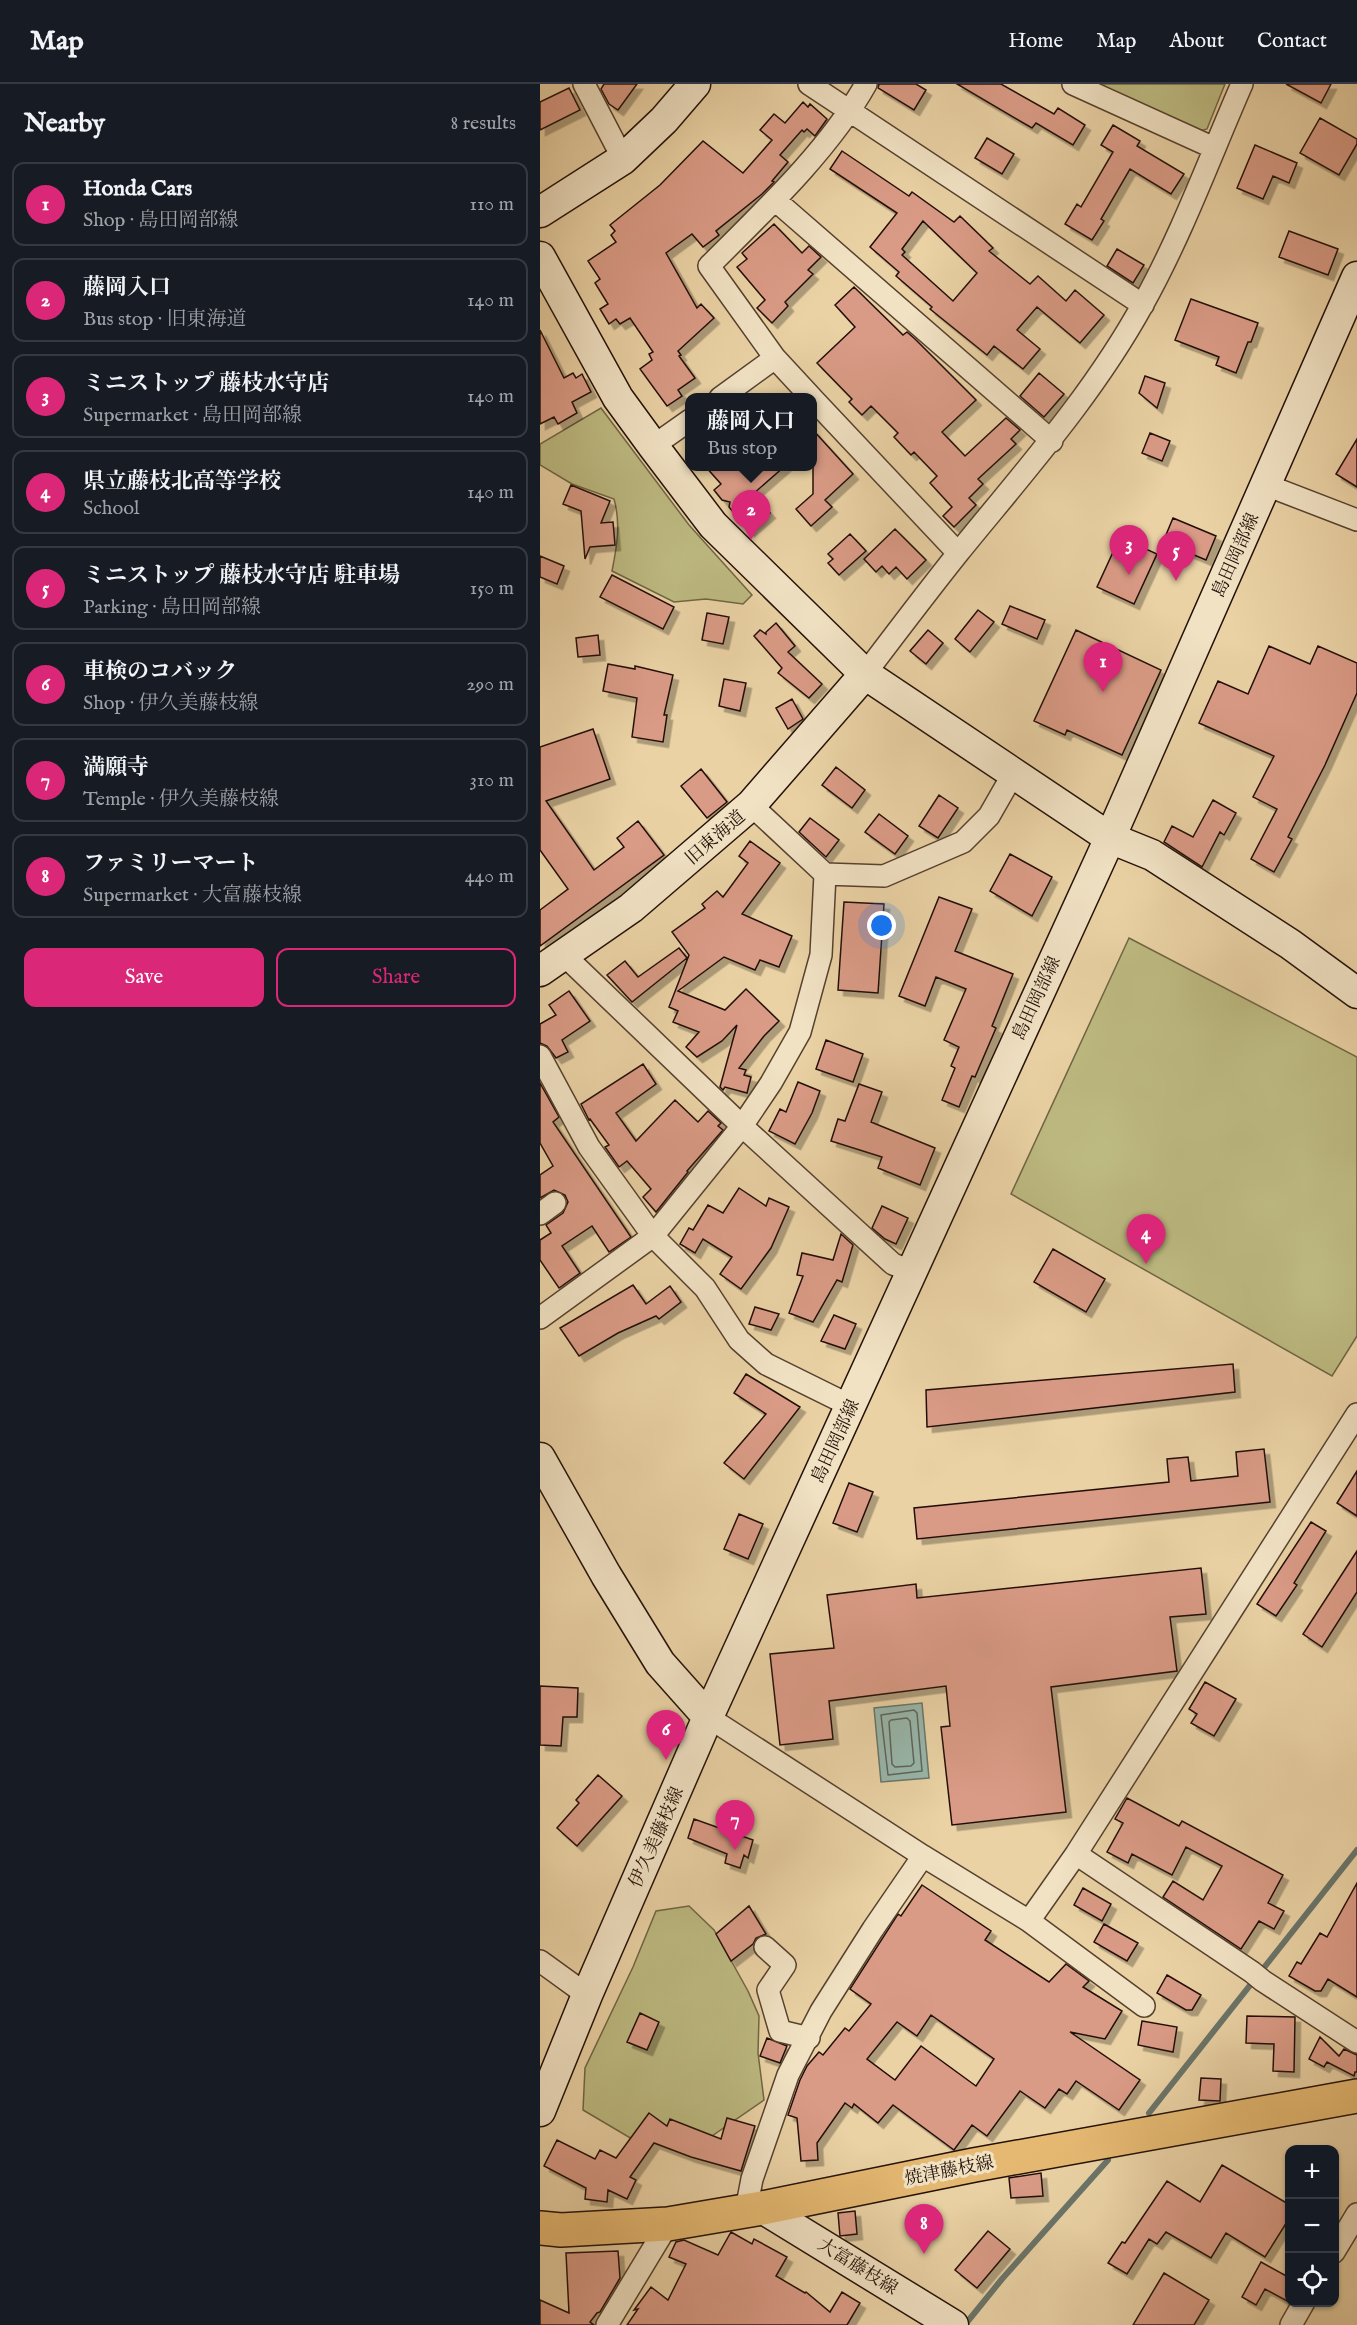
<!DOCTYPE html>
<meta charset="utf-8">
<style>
:root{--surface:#171b24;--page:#242831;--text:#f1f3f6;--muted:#9ea1a6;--line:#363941;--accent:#db2777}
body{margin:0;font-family:"IM FELL English","Noto Serif JP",serif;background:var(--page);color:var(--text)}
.controls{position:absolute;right:18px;bottom:18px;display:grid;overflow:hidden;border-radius:12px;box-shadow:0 2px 4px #0004}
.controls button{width:54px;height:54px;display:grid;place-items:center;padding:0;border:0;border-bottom:2px solid var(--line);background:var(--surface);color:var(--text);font:30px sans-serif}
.you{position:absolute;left:342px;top:842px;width:21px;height:21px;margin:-15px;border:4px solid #fff;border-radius:50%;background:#1a73e8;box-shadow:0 0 0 9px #1a73e833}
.badge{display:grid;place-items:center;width:39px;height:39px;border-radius:50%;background:var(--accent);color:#fff;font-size:20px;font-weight:700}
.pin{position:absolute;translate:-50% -50px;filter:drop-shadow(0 2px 3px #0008)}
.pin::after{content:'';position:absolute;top:32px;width:21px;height:18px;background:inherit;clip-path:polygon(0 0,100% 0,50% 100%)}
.popup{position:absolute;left:145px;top:309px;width:132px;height:78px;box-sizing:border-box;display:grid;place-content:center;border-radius:12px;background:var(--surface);filter:drop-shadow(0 2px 4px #0005);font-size:20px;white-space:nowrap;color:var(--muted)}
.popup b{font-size:22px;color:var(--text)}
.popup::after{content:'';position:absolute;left:50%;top:100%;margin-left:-12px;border:12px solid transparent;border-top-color:var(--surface)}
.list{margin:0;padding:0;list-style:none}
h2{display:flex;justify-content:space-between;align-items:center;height:78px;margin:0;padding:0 24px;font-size:26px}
h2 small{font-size:20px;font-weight:400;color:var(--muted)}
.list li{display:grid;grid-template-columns:39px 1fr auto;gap:18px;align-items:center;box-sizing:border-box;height:84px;margin:0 12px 12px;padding:0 12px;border:2px solid var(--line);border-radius:12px}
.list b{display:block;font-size:22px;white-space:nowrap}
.list p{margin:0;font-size:20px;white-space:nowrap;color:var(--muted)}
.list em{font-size:20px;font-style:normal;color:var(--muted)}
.actions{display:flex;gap:12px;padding:18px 24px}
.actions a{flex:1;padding:14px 0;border:2px solid var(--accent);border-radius:12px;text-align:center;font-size:21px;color:var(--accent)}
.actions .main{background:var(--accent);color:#fff}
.icon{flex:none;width:33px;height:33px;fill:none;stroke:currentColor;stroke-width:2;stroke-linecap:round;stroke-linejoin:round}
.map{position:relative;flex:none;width:817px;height:2241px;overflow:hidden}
header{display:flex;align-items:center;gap:36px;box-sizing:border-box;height:84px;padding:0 30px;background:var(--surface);border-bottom:2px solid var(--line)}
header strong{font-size:28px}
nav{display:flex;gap:33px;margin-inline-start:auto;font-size:21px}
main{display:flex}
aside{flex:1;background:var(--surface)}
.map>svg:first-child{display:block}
</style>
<header>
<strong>Map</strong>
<nav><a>Home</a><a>Map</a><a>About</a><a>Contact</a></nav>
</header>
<main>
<aside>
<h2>Nearby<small>8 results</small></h2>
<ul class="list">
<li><span class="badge">1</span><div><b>Honda Cars</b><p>Shop · 島田岡部線</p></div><em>110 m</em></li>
<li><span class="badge">2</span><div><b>藤岡入口</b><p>Bus stop · 旧東海道</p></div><em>140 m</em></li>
<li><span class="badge">3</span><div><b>ミニストップ 藤枝水守店</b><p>Supermarket · 島田岡部線</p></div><em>140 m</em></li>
<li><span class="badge">4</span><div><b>県立藤枝北高等学校</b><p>School</p></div><em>140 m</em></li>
<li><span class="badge">5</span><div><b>ミニストップ 藤枝水守店 駐車場</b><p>Parking · 島田岡部線</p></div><em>150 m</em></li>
<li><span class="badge">6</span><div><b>車検のコバック</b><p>Shop · 伊久美藤枝線</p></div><em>290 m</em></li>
<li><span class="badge">7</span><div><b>満願寺</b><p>Temple · 伊久美藤枝線</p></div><em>310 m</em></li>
<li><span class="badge">8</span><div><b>ファミリーマート</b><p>Supermarket · 大富藤枝線</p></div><em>440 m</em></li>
</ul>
<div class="actions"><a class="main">Save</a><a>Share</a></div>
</aside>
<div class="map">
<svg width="817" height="2241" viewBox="0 0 817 2241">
<defs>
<filter id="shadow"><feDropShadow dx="5.5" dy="5.5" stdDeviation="0" flood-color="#0004"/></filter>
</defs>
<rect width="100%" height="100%" fill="#ead2a5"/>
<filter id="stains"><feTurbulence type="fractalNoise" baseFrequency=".00333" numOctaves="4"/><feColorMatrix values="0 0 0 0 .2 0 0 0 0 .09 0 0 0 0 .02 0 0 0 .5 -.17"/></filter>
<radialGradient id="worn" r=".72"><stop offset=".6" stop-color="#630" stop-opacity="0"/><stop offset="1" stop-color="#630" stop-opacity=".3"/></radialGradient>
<path fill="#bdba81" stroke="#706644" stroke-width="1.5" d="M552,0h133l-18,45 -7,2z
M61,324l88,117 63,70 -9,9 -37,-5 -32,3 -62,-31c5,-25 9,-47 2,-72l-42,-15 -32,-19v-21z
M589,854l228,119v279l-25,40 -321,-182z
M149,1822l25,24 34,61 11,25 -1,37 6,47 -55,38 -77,1 -49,-29 2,-42 48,-101 23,-56z"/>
<path fill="#98b7ac" stroke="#6a756a" stroke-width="1.5" d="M382,1619l7,75 -48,4 -7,-74z"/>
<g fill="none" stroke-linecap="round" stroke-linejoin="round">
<path stroke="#5e645a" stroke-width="1.5" d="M374,1626l3,3 5,58 -34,4 -7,-60z
M367,1634l3,3 4,42 -3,3 -16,1 -3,-3 -3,-42 2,-2z"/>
<path stroke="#6a756a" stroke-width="6" d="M609,2029l208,-263
M428,2237l34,-42 106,-119"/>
</g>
<path fill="#da9b86" stroke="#241108" stroke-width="1.5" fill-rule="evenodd" filter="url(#shadow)" d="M64,0h33l-19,26 -9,-6 -8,-15z
M339,0h37l10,6 -12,20 -36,-22z
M417,0h44l53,30 4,-6 27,17 -12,20 -37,-22 -4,5z
M746,0h45l-10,19z
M29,4l11,22 -40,20v-28z
M263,18l5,5 2,-3 17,15 -12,17 -8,-7 -3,3 -2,-2 -22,25 8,7 -16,19 2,1 -12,12 -46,37 3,4 -16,12 -11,-13 -26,19 31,55 4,-4 13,14 -36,33 3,4 -2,1 16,22 -17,12 4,6 -15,10 -27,-37 12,-9 -3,-6 4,-2 -23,-34 -10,6 -4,-5 -7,5 -9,-15 8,-5 -13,-21 5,-4 -12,-18 28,-19 -5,-7 4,-4 -5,-6 50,-40 43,-44 40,32 29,-33 -12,-10 14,-16 11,9z
M780,34l37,21v5l-18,31 -39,-22z
M573,41l27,16 -3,5 47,28 -13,20 -41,-25 -29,50 3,2 -12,19 -27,-16 12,-20 4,3 32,-55 -12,-7z
M447,54l27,16 -12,20 -27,-16z
M715,61l42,18 -8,20 -16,-7 -10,23 -26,-11z
M302,67l67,45 3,-4 42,30 6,-6 33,32 -4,3 41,33 8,-8 28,25 9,-11 29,25 -24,28 -43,-36 -20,23 23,19 -17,20 -29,-23 -7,9 -57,-46 2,-2 -36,-31 3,-4 -29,-25 27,-34 -67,-44zM383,137l54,52 -24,28 -51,-46 3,-3 -3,-3z
M234,140l28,29 7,-7 12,11 -13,13 5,4 -28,28 3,4 -16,17 -15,-15 8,-8 -28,-33 10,-8 -5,-6z
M749,147l49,18 -10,26 -49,-18z
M577,165l27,16 -11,18 -26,-17z
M314,203l49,48 4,-3 8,7 61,61 -34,32 23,24 41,-38 14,12 -9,9 5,5 -38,35 5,5 -14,14 7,7 -22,22 -11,-11 9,-9 -22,-24 7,-7 -23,-24 -3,3 -17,-18 4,-4 -27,-27 -9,9 -13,-13 3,-3 -35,-36 38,-36 -20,-22z
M651,215l67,24 -7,19h-3l-12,31 -20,-8 3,-8 -44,-17z
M0,246l24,48 9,-5 3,5 6,-4 9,18 -19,10 5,11 -19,11 -4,-7 -14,7z
M499,289l25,21 -20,23 -24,-21z
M605,292l20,7 -8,25 -18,-15z
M273,346l40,44 -28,26 7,7 -21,19 -15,-17 17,-15z
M610,349l20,8 -8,20 -20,-8z
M817,355v48l-21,-13z
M165,382h80l-32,28 17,19 -21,18 -20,-24 1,-5 -8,-2 -8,-10 7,-6z
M31,401l39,16 -9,22 12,-1 2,23 -25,2 -5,12 -4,-48 -18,-7z
M633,434l43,18 -10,24 -43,-18z
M355,445l31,31 -19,19 -11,-12 -7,7 -7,-8 -6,6 -12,-13z
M310,450l16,17 -27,24 -11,-12 5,-4 -5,-5z
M580,453l37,17 -23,50 -37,-17z
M0,472l24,10 -7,18 -17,-7z
M72,491l62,32 -11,22 -63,-32z
M470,522l35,14 -8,19 -35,-15z
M438,526l16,12 -24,30 -15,-13z
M167,529l22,4 -6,27 -21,-4z
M236,539l19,23 -7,6 34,32 -13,14 -31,-25 4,-5 -28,-32 6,-6 6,4v-2z
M388,546l15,13 -17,21 -16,-13z
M536,546l85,40 -39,85 -55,-25 -2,5 -31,-14z
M58,551l2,20 -22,2 -2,-19z
M729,562l41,18 8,-18 39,17v30l-32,72 -37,72 4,2 -18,33 -23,-13 26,-50 -24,-12 21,-41 -75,-33 19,-42 30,13z
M68,580l27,5v-3l38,9 -9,40h3l-4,27 -31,-5 5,-39 -34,-7z
M184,595l22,4 -6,28 -21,-5z
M252,615l11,20 -15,10 -12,-21z
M53,645l17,50 -64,22 48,69 30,-23 -7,-9 21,-17 26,34 -124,91v-36l28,-21 -28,-39v-103z
M296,683l29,23 -13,18 -30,-23z
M161,685l26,33 -20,16 -26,-32z
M399,711l19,13 -20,30 -19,-12z
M673,716l23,13 -12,22 -4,-3 -18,35 -38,-25 8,-16 21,11z
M339,730l29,22 -13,18 -30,-22z
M270,734l29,22 -13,17 -27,-25z
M210,757l30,22 -38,51 50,22 -13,31 -19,-7 -5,10 -31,-13 -46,34 47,19 21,-21 33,32 -15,15 -25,32 7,2 -2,5 7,2 -4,16 -22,-6 -2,3 -3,-3 17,-62 -15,16 -25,16 -11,-10 13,-15 -26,-10 5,-11 -9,-4 20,-52 -17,-23 33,-24 -3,-4 15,-13 6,6 25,-34 -9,-7z
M470,770l42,23 -20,39 -42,-25z
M399,813l33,12 -17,42 58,23 -21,52 4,2 -21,49 -3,-1 -13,31 -17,-7 13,-32 -4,-2 8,-19 -15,-7 22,-51 -30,-12 -11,29 -26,-10z
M304,818l40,2 -6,89 -40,-3z
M139,864l8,10 -55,44 -25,-27 18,-14 13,16z
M29,907l21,30 -28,19 6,12 -12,6 -9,-12 -7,-3v-19l16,-9 -7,-10z
M286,956l37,14 -10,28 -37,-13z
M103,980l13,20 -40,29 20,28 39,-41 23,22 10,-11 13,12 -3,3 5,4 -36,41 1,1 -32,40 -13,-15 8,-8 -24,-28 -8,6 -14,-20 4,-2 -19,-26 -1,1 -8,-16z
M258,998l22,9 -8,22 -17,31 -26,-13 11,-22 6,3z
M0,999l19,34 -6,5 78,115 -22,15 -17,-26 -30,20 18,27 -21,15 -19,-28v-20l11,-7 -5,-8 17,-12 5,-11 -3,-7 -11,-5 -14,8v-23l13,-9 -13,-23z
M319,1000l23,8 -11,30 64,26 -15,37 -42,-17 4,-11 -51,-16 7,-22 7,2z
M199,1104l27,18 3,-8 20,9 -18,41 -30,41 -21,-15 12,-17 -29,-18 -8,14 -15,-9 9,-16 4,2 15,-25 15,8z
M342,1122l26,12 -12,26 -11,-5 -13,-11z
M301,1150l12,11 -11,37 -5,-2 -24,42 -24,-9 14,-37 -6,-1 5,-22 31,7z
M513,1165l52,30 -19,33 -52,-30z
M93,1201l13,19 24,-18 11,16 -22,17 -3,-3 -38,17 -39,23 -19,-28z
M215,1223l24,7 -8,16 -22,-6z
M294,1231l22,9 -11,25 -24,-8z
M693,1280l2,28 -308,35 -1,-37z
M206,1290l54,33 -56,72 -20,-16 42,-49 -32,-21z
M724,1365l6,53 -353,37 -3,-31 255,-26 -2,-23 21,-2 3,24 47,-5 -2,-24z
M817,1387v45l-20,-13z
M309,1399l24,9 -16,40 -24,-9z
M199,1430l24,10 -15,35 -24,-10z
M771,1438l15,9 -32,52 3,2 -21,31 -19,-12z
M817,1467v41l-35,55 -19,-13z
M661,1484l5,46 -36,3 7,54 -126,16 15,125 -114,13 -11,-98 9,-1 -4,-40 -117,15 4,38 -53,6 -10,-91 64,-6 -7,-53 89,-11 1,14z
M665,1598l31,17 -22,37 -23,-13 6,-9 -8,-5z
M0,1602l38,2 -1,29h-14l-2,29 -21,-1z
M58,1691l24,21 -45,50 -20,-18 22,-25 -3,-3z
M587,1714l52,28 3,-5 101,54 -15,28 16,8 -10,18 -15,-8 -18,28 -78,-52 10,-16 30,19 19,-34 -36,-19 -14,28 -40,-21 -4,9 -21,-11 16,-29 -8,-4z
M154,1735l59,21 -5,18 -4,-3 -4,13 -15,-5 2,-9 -39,-16z
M817,1799v114l-29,-18 -7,12h-6l-26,-15 8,-14 4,2 19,-31 7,4z
M382,1801l69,46 -6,9 64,42 17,-18 23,17 -6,6 39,24 -17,28 -35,-7 70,48 -21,30 -43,-29 -9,13 -8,-5 -14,19 -25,-17 -33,45 -15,-11 -18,25 -61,-45 -15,18 -24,-19 -2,4 -7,-5 -28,40 1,17 -17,1 -4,-43 -9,-3 12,-35 7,-14 12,-14 4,3 22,-27 4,3 22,-27 -21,-15 48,-75 3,2zM391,1931l63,44 -18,27 -55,-40 -26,34 -28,-21 30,-37 20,14z
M543,1804l28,16 -9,17 -28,-16z
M209,1822l17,28 -10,4 -3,6 -22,17 -15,-27z
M564,1840l34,19 -11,18 -33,-19z
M627,1891l34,20 -9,15h-6l-29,-17z
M100,1929l19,9 -12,28 -20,-8z
M707,1932l48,1 -1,55 -21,-1 1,-27 -28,-1z
M602,1937l35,6 -4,25 -35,-7z
M780,1953l19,19 5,-7 13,6v17h-2l-1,4 -27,-14 -3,5 -15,-8z
M227,1954l20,8 -7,17 -20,-7z
M661,1994l20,1 -1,22 -21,-1z
M109,2029l18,13 3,-7 51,20 6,-21 28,8 -14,45 -50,-14 -37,-14 -24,34 6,3 -9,19 -19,-9 -1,12 -22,-3 1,-11 -42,-22 13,-26 38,19 5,-9 16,8z
M682,2081l68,40v12l-25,40 -39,-24 -15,25 -45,-26 -9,12 -8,-5 -22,35 -19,-11 14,-21 3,1 42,-62 33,21z
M501,2089l2,23 -32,2 -2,-20z
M315,2127l2,23 -17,2 -2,-23z
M448,2147l22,18 -33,39 -22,-18z
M191,2148l21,12 2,-5 33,18 -11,19 29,17 1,-1 24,20 12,-20 18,11 -13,22h-220l11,-16 -4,1 17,-23 17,13 18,-36 -17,-7 7,-15 8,-2 34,15z
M78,2167l2,27 -20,34 -3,1 -7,9 4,3h-54v-25l29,13 -3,-60z
M721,2178l29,16 -1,24 -24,-13 -9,16 -14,-8z
M624,2189l45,27 -15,25h-61z"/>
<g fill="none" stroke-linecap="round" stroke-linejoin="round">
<g stroke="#56412f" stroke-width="24">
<path id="street" d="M44,0l39,75
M269,0l334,221
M533,0l141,64
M235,116l277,241
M235,274l37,40
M180,314l55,-40 -66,-92c54,-54 120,-116 157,-182
M272,314l146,155
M113,362l37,-26
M726,401l91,35
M325,590c31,-41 62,-82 94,-122 65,-80 134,-157 184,-248 39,-70 67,-147 99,-220
M211,721l74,69 59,2 79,-34 26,-26 24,-42
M24,871l178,171 151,138 18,7
M0,972l49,91 64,89 52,52 34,52 27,24 85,42
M0,1130l15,-11
M0,1234l113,-82 89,-110 29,-43 29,-51 21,-77 4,-81
M168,1633l215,139 106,65 115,85
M536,1770l176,118 11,9 94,61
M489,1837l47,-67 281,-440
M225,1863l20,18 -17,25 12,41 29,7
M0,1877l47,34
M206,2126l6,-31 36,-104 33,-64 52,-82 50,-73
M794,2168l23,-38
M67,2241l61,-101
M751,2241l13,-23"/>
</g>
<g stroke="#241108" stroke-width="33">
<path id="secondary" d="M0,128l83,-53 41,-39 31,-36
M0,173l78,141 35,48 60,79 152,149 245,164 42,17 138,89 67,49
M0,887l91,-63 120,-103 114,-131
M0,1374l66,117 54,88 48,54
M0,2027l47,-116 121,-278 402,-879 247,-561
M222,2124l191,117"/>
</g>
<g stroke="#241108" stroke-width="36">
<path id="primary" d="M0,2144l21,2 107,-6 94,-16 212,-43 383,-69"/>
</g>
<use href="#street" stroke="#f1e2c4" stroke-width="21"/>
<use href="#secondary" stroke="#f1e2c4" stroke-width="30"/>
<use href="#primary" stroke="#e5b972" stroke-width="33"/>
</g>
<g text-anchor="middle" stroke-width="6" stroke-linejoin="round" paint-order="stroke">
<g font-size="18" fill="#241108" stroke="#f1e2c4">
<text transform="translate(695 471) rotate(-66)" y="6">島田岡部線</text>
<text transform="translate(175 753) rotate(-41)" y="6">旧東海道</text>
<text transform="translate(496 914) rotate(-65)" y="6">島田岡部線</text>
<text transform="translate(295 1357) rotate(-65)" y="6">島田岡部線</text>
<text transform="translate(116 1753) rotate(-66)" y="6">伊久美藤枝線</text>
<text transform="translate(409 2086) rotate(-11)" y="6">焼津藤枝線</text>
<text transform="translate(318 2182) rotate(32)" y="6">大富藤枝線</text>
</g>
</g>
<rect width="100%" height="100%" filter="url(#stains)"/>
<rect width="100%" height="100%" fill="url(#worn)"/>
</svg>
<div class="controls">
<button>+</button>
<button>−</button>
<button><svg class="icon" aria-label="locate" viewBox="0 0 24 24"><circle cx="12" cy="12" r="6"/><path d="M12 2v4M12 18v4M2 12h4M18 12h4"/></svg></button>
</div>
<div class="you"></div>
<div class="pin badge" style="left:563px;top:608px">1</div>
<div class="pin badge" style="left:211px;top:456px">2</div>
<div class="popup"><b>藤岡入口</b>Bus stop</div>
<div class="pin badge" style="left:589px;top:491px">3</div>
<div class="pin badge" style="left:606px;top:1180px">4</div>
<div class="pin badge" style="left:636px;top:497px">5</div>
<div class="pin badge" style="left:126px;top:1676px">6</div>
<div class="pin badge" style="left:195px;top:1766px">7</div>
<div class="pin badge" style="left:384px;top:2170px">8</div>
</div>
</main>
